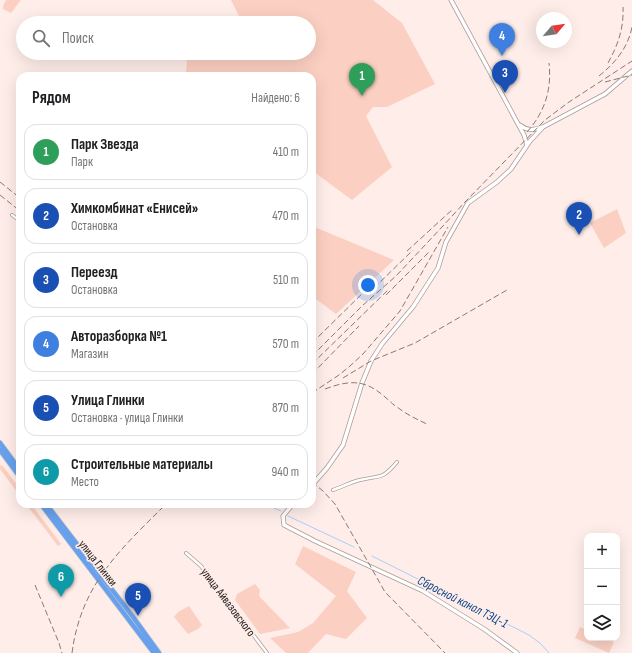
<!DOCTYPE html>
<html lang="ru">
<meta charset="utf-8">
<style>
:root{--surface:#fff;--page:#f6f6f6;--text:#202124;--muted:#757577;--line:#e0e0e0;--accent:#db2777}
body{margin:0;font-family:"Sofia Sans Condensed",sans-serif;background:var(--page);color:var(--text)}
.controls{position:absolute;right:12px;bottom:12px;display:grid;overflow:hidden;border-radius:8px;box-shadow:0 4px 16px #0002}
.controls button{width:36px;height:36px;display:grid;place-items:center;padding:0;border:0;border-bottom:1px solid var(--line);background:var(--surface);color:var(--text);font:20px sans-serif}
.compass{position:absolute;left:536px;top:12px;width:36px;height:36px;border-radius:50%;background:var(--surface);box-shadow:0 4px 16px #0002;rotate:61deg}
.you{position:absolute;left:368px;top:285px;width:14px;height:14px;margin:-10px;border:3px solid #fff;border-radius:50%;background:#1a73e8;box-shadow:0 0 0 6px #1a73e833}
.badge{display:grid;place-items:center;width:26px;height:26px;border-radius:50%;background:var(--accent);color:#fff;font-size:13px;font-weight:700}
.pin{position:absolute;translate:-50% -33px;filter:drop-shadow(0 1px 2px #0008)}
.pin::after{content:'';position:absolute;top:21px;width:14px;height:12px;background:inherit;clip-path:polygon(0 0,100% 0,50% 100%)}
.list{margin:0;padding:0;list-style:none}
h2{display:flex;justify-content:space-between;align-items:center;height:52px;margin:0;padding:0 16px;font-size:17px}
h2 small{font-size:13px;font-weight:400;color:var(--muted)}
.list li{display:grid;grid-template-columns:26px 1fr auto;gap:12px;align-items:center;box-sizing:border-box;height:56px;margin:0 8px 8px;padding:0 8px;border:1px solid var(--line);border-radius:12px}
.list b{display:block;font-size:15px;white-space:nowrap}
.list p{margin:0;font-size:13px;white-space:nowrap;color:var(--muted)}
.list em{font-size:13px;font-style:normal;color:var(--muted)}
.icon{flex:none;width:22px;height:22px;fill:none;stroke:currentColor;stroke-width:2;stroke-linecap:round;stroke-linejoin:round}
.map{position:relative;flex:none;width:632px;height:653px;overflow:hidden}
.search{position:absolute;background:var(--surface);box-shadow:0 4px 16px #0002;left:16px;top:16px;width:300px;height:44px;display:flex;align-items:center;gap:10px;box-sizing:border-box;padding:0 14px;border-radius:22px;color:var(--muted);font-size:15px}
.panel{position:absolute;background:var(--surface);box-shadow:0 4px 16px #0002;left:16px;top:72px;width:300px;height:436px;border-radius:12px}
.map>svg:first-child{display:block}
</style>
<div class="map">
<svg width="632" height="653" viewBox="0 0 632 653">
<rect width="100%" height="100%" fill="#feede8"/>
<path fill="#fbd0c2" d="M6,0h15l-10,13 -8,-4v-3z
M231,0h142l29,23 33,61 -48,23h-14l-7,9 26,51 -40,33 -38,-28 -2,2v-98h-125l-1,-4 1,-11 -10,-8h132v-30h-71l2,-5z
M617,209l9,24 -22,15 -14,-25z
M312,226l82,34 -58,54 -24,-18z
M2,465l18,24v7l-20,-27v-3z
M26,504h5l30,40 -3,2z
M303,546l53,26 -9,19 20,27 -21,21 -20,-5 -18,19h-22l-16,-15 28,-6 15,-9 23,-27 -41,-32z
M255,584l5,6 -1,6 31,32 -30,6 -25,-34 2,-6z
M189,606l13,19 -4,4 -10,5 -14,-17 4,-5z
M580,627l7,3v8h18l9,4 -5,11 -34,-15z"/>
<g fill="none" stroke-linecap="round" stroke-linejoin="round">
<path stroke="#aaceff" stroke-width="1" d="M264,504l17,7
M288,516l66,31
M372,556l157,79 12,9 8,9"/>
<g stroke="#ab9c97" stroke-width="4">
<path id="street" d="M12,215l8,6
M312,479l3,3
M333,490c9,-3 18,-8 27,-10 21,-5 22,0 37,-18
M186,553l15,13 66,87"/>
</g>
<g stroke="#ab9c97" stroke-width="5">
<path id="secondary" d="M451,0l73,135 3,10
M520,125c7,6 14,5 23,2l62,-33 27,-23
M312,485l15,-17 16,-23 19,-62 9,-22 11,-17 31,-37 25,-39 8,-26 22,-39 29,-21 14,-13 19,-28 13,-14
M293,504l-10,12 1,9 31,16 108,50 61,38 33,24"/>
</g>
<g stroke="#d2d1d1" stroke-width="6">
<path id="highway" d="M0,443l20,27
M0,450l20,27
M41,504l113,149
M46,504l87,113 26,36"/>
</g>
<use href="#street" stroke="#fff" stroke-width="2.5"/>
<use href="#secondary" stroke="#fff" stroke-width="3.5"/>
<use href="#highway" stroke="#68a0eb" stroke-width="4.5"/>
<path stroke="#867b78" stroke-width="1" stroke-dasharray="6 3" stroke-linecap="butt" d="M608,63c10,-18 16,-35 15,-56
M599,76c16,-13 29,-28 33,-49
M605,82l27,-7
M527,132c18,-20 25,-43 22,-69
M0,182l20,16
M0,195l20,16
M407,251l46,-42
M374,288l39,-38
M386,295l44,-44
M312,343l64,-63
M312,356l50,-50 34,-30 46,-49 23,-25 80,-82 24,-18 63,-41
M312,364l76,-74
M312,374l47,-48
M343,378l28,-17 44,-18 92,-53
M325,389c24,-9 40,-10 60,8 4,3 7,7 12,10 9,7 19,12 30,17
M312,393l27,-18 11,-9 13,-12 37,-43 48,-84
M312,482l11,9 12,13 50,88 60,61
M35,585l24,58 3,10
M72,653c9,-69 48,-103 94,-149"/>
</g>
<g text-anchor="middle" stroke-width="3.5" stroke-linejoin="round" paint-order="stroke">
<g font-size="12" fill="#201a18" stroke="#feede8">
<text transform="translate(98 563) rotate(52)" y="4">улица Глинки</text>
<text transform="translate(228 602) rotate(53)" y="4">улица Айвазовского</text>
</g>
<g font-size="13" font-style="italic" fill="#0a458a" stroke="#feede8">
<text transform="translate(463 601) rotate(27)" y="5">Сбросной канал ТЭЦ-1</text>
</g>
</g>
</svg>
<div class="controls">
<button>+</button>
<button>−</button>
<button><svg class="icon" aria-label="layers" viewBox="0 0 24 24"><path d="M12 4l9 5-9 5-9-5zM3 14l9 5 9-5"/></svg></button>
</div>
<svg class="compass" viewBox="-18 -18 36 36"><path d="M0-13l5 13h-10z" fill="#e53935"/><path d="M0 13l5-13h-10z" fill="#757577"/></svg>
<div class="you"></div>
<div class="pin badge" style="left:362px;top:96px;background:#2e9e5b">1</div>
<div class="pin badge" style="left:579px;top:235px;background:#1a4fb4">2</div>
<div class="pin badge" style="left:505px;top:93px;background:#1a4fb4">3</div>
<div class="pin badge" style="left:502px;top:56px;background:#3f7fe0">4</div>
<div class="pin badge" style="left:138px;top:616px;background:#1a4fb4">5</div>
<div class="pin badge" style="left:61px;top:597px;background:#0f9aa8">6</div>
<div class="search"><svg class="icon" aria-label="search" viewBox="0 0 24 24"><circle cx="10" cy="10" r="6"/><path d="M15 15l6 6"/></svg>Поиск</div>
<section class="panel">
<h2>Рядом<small>Найдено: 6</small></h2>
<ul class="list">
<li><span class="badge" style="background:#2e9e5b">1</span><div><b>Парк Звезда</b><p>Парк</p></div><em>410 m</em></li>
<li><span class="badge" style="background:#1a4fb4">2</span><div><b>Химкомбинат «Енисей»</b><p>Остановка</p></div><em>470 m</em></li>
<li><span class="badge" style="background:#1a4fb4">3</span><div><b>Переезд</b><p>Остановка</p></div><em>510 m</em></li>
<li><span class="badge" style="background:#3f7fe0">4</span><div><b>Авторазборка №1</b><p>Магазин</p></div><em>570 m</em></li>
<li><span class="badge" style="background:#1a4fb4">5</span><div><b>Улица Глинки</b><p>Остановка · улица Глинки</p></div><em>870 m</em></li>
<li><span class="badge" style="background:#0f9aa8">6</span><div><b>Строительные материалы</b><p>Место</p></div><em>940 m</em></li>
</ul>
</section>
</div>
